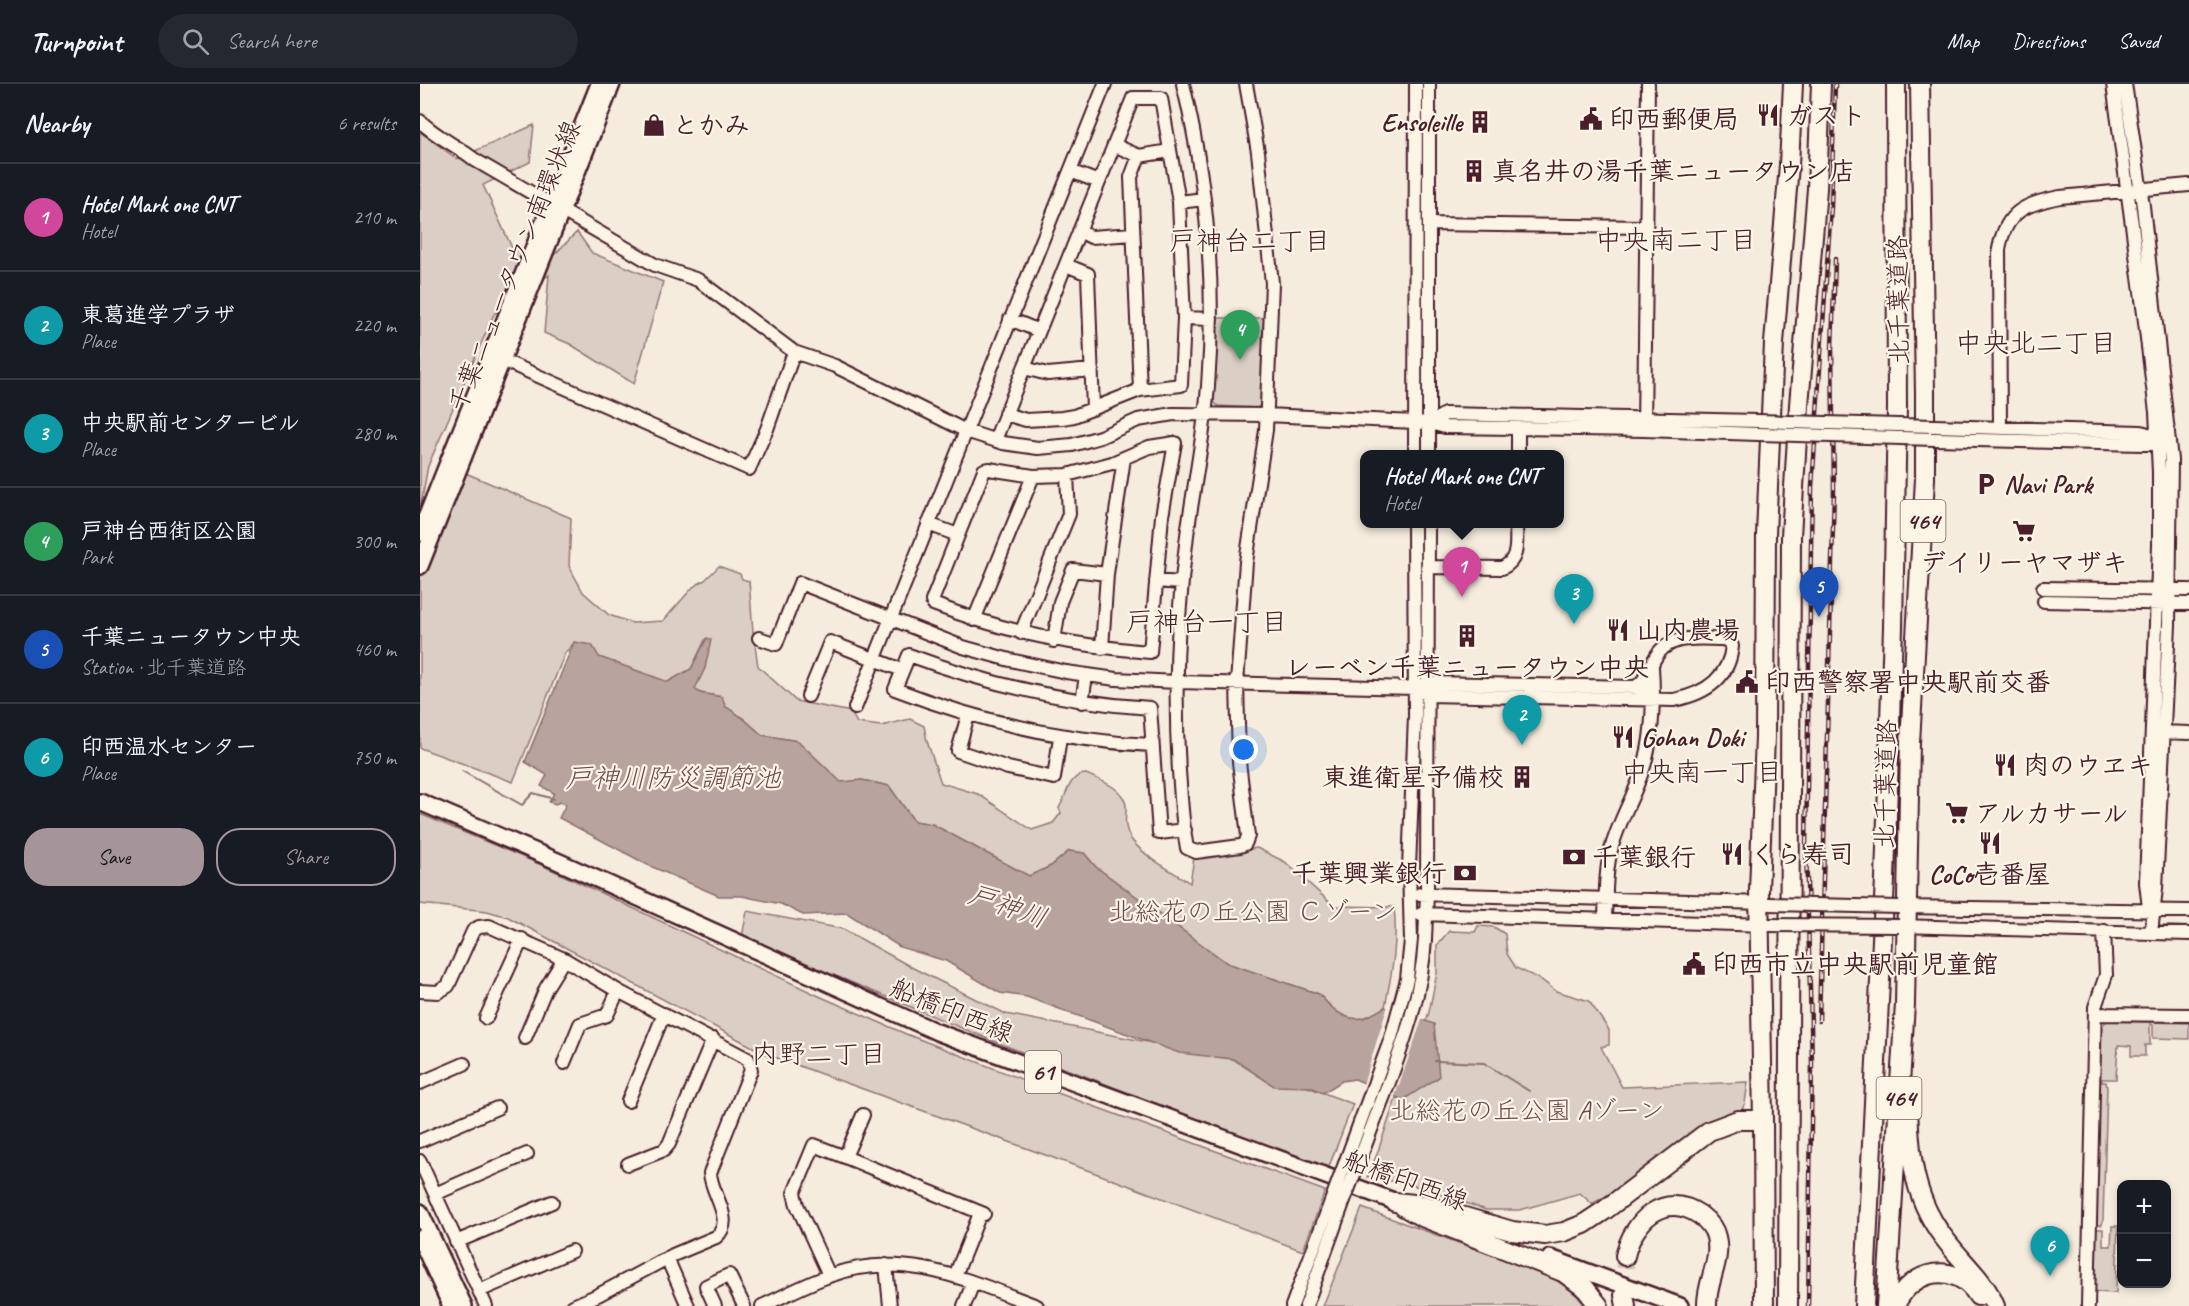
<!DOCTYPE html>
<meta charset="utf-8">
<style>
:root{--surface:#171b24;--page:#242831;--text:#f1f3f6;--muted:#9ea1a6;--line:#363941;--accent:#a6949b}
body{margin:0;font-family:Caveat,"Klee One",sans-serif;background:var(--page);color:var(--text)}
.controls{position:absolute;right:18px;bottom:18px;display:grid;overflow:hidden;border-radius:12px;box-shadow:0 3px 9px #0003}
.controls button{width:54px;height:54px;display:grid;place-items:center;padding:0;border:0;border-bottom:2px solid var(--line);background:var(--surface);color:var(--text);font:30px sans-serif}
.you{position:absolute;left:824px;top:666px;width:21px;height:21px;margin:-15px;border:4px solid #fff;border-radius:50%;background:#1a73e8;box-shadow:0 0 0 9px #1a73e833}
.badge{display:grid;place-items:center;width:39px;height:39px;border-radius:50%;background:var(--accent);color:#fff;font-size:20px;font-weight:700}
.pin{position:absolute;translate:-50% -50px;filter:drop-shadow(0 2px 3px #0008)}
.pin::after{content:'';position:absolute;top:32px;width:21px;height:18px;background:inherit;clip-path:polygon(0 0,100% 0,50% 100%)}
.popup{position:absolute;left:940px;top:366px;width:204px;height:78px;box-sizing:border-box;display:grid;place-content:center;border-radius:12px;background:var(--surface);filter:drop-shadow(0 2px 4px #0005);font-size:20px;white-space:nowrap;color:var(--muted)}
.popup b{font-size:22px;color:var(--text)}
.popup::after{content:'';position:absolute;left:50%;top:100%;margin-left:-12px;border:12px solid transparent;border-top-color:var(--surface)}
.list{margin:0;padding:0;list-style:none}
h2{display:flex;justify-content:space-between;align-items:center;height:78px;margin:0;padding:0 24px;font-size:26px}
h2 small{font-size:20px;font-weight:400;color:var(--muted)}
.list li{display:grid;grid-template-columns:39px 1fr auto;gap:18px;align-items:center;box-sizing:border-box;height:108px;padding:0 24px;border-top:2px solid var(--line)}
.list b{display:block;font-size:22px;white-space:nowrap}
.list p{margin:0;font-size:20px;white-space:nowrap;color:var(--muted)}
.list em{font-size:20px;font-style:normal;color:var(--muted)}
.actions{display:flex;gap:12px;padding:18px 24px}
.actions a{flex:1;padding:14px 0;border:2px solid var(--accent);border-radius:24px;text-align:center;font-size:21px;color:var(--accent)}
.actions .main{background:var(--accent);color:#111}
.icon{flex:none;width:33px;height:33px;fill:none;stroke:currentColor;stroke-width:2;stroke-linecap:round;stroke-linejoin:round}
.map{position:relative;flex:none;width:1769px;height:1222px;overflow:hidden}
header{display:flex;align-items:center;gap:36px;box-sizing:border-box;height:84px;padding:0 30px;background:var(--surface);border-bottom:2px solid var(--line)}
header strong{font-size:28px}
nav{display:flex;gap:33px;margin-inline-start:auto;font-size:21px}
.search{width:420px;height:54px;background:var(--page);display:flex;align-items:center;gap:15px;box-sizing:border-box;padding:0 21px;border-radius:33px;color:var(--muted);font-size:22px}
main{display:flex}
aside{flex:1;background:var(--surface)}
.map>svg:first-child{display:block}
</style>
<header>
<strong>Turnpoint</strong>
<div class="search"><svg class="icon" aria-label="search" viewBox="0 0 24 24"><circle cx="10" cy="10" r="6"/><path d="M15 15l6 6"/></svg>Search here</div>
<nav><a>Map</a><a>Directions</a><a>Saved</a></nav>
</header>
<main>
<aside>
<h2>Nearby<small>6 results</small></h2>
<ul class="list">
<li><span class="badge" style="background:#d1479c">1</span><div><b>Hotel Mark one CNT</b><p>Hotel</p></div><em>210 m</em></li>
<li><span class="badge" style="background:#0f9aa8">2</span><div><b>東葛進学プラザ</b><p>Place</p></div><em>220 m</em></li>
<li><span class="badge" style="background:#0f9aa8">3</span><div><b>中央駅前センタービル</b><p>Place</p></div><em>280 m</em></li>
<li><span class="badge" style="background:#2e9e5b">4</span><div><b>戸神台西街区公園</b><p>Park</p></div><em>300 m</em></li>
<li><span class="badge" style="background:#1a4fb4">5</span><div><b>千葉ニュータウン中央</b><p>Station · 北千葉道路</p></div><em>460 m</em></li>
<li><span class="badge" style="background:#0f9aa8">6</span><div><b>印西温水センター</b><p>Place</p></div><em>750 m</em></li>
</ul>
<div class="actions"><a class="main">Save</a><a>Share</a></div>
</aside>
<div class="map">
<svg width="1769" height="1222" viewBox="0 0 1769 1222">
<rect width="100%" height="100%" fill="#f5ecde"/>
<filter id="ink" filterUnits="userSpaceOnUse"><feTurbulence type="fractalNoise" baseFrequency=".0167" numOctaves="2"/><feDisplacementMap in="SourceGraphic" scale="12" xChannelSelector="R" yChannelSelector="G"/><feConvolveMatrix kernelMatrix="1 2 1 2 8 2 1 2 1" color-interpolation-filters="sRGB"/></filter>
<g filter="url(#ink)">
<path fill="#dbcec4" stroke="#927678" stroke-width="1.5" d="M114,41l-4,37 -47,23 30,65 41,5 23,-23 15,21 71,29 -29,102 -64,-40 -26,-11 5,-58 -55,39 -66,152 -8,44v-378l37,27z
M797,234h50l-3,84 -7,6 -39,-2 -4,-4z
M41,387l110,47 -2,48 14,26 26,23 23,8 31,-2 30,-34 12,-7 14,-14 21,8 2,5 7,2 4,50 5,35 38,35 55,11 6,11 24,3 29,-7 14,7 3,15 14,42 37,11 54,36 21,-7 8,-10 -2,-5c8,-13 10,-34 27,-34 17,7 43,16 40,38 -1,10 -1,18 5,27 13,18 40,31 59,44l4,-25 63,-10 28,14 49,44 60,1c4,35 -2,65 -9,100 -7,4 -15,9 -22,11 -19,4 -33,-11 -44,-24l-92,-31 -131,-96 -12,-14 -15,-2 -18,15 -22,10 -97,-52 -18,-3 -25,-35 -27,-6 -21,3 -43,-42 -36,-6 -18,-16 -19,-13 -3,-9 -22,-4 -6,-4 11,-21 1,-30 -15,31 -23,13 -69,-25 -24,-15 -10,11 -52,129 -93,-34v-170z
M0,730l124,52 275,130 87,38 138,54 281,103 -22,60 -205,-77 -332,-120 -258,-137 -21,-6 -67,-7z
M327,827l96,18 70,39 93,46 227,45 120,45 -25,65 -340,-130 -246,-102z
M1058,842l16,1 11,7 2,20 9,14 24,11 16,12 33,10 20,29v15l-8,2 21,40 126,-5 -3,21 -4,9 -25,6 -24,14 -74,57 -26,15 -12,-11 -60,17h-34l-73,-25 -46,-8 10,-23 19,-56 7,2 31,-75 -8,-4 3,-9 8,-39v-28l12,-14 26,1z
M1687,937l82,2v16l-36,-1v-13l-3,-1v21h-5v11h-14v-10l-13,-1 -2,34h-14v3h4l1,5 -4,133 -1,5h-6l4,-198z
M942,1124l182,66 25,13 17,19h-263z
M1692,1142h6l-2,67 -22,-1 2,-63h7v17h8z"/>
<path fill="#b8a39e" stroke="#8c6e70" stroke-width="1.5" d="M287,554l4,2 -6,28 -10,21 5,4 22,4 3,9 19,13 18,16 36,6 43,41 21,-2 27,6 25,35 18,3 97,52 22,-10 18,-15 15,2 12,14 131,96 92,31c11,13 25,28 44,24 7,-2 15,-7 22,-11l49,17 5,53 -36,23 -48,-21 -13,2 -19,12 -12,-6 -37,-1 -41,-27 -54,-6 -152,-56 -27,-4 -54,-32 -46,-14 -53,-34 -44,2 -22,-11 -39,-8h-23l-71,-31 -89,-47 7,-14 -6,-2 -5,2 -6,-2 5,-9 -13,-7 6,-11 -22,-13 49,-120 18,3 7,12 69,25 23,-13z"/>
<path fill="#f5ecde" d="M968,921l35,12 -29,82 -31,-14z"/>
<g fill="none" stroke-linecap="round" stroke-linejoin="round">
<path stroke="#8c6e70" stroke-width="2" d="M42,687l60,34 11,-12 21,6
M1015,977l49,2 45,28"/>
<path stroke="#d3c3ba" stroke-width="18" stroke-dasharray="18 9" stroke-linecap="butt" d="M1204,1211l1,-39"/>
<g stroke="#4a1f2b" stroke-width="16">
<path id="minor" d="M763,0c24,99 33,201 25,302 -4,50 -14,99 -21,149 -10,78 -13,157 -8,236 2,25 3,52 8,77l9,4 44,-6 5,-2 3,-8 -9,-74 -2,-79 9,-121 20,-132 6,-147 -14,-131 -12,-68
M1009,0v370
M1693,0l31,230 12,98 3,60v73l-13,338 3,25
M1705,0l18,122 28,254 -2,165 -13,263 -5,45
M0,37c16,16 38,25 55,39l180,105 43,15 96,72 41,14 131,65 37,12 35,5 34,-3 28,-8 38,-17 35,-6 93,1 149,7 15,1 15,4 199,3 114,4
M694,61l25,11 31,-5
M719,72l-8,21 9,213
M650,87l29,11
M759,118l25,-3
M1010,140l216,3
M659,147l12,6 42,-3
M646,181l22,9 5,135
M764,234l27,1
M590,235l29,12
M82,276l247,109 18,-40 27,-77
M604,284l24,6 44,-4
M1010,339l15,-9 312,7
M1514,342l207,6 23,7
M1580,343l-1,-178c7,-38 26,-45 61,-52l129,-12
M1224,346l4,-346
M1515,355l207,5 21,-2
M575,356l138,-342h28l18,104 5,116 -3,67 -41,5 -66,26 -12,2 -36,2 -21,-6
M755,359l-13,73 -12,136c-80,-7 -142,-19 -217,-48l-1,-3 52,-131 5,-1 44,7 34,-1 45,-12 37,-16z
M995,370l1,-370
M1098,370v-25
M508,440l30,11
M1007,483l75,1c18,-8 14,-27 14,-44
M736,497l25,2
M1623,504l146,2
M1624,517l145,3
M554,536l59,-144
M601,549l48,-119 -2,-39
M339,554l17,6 24,-61 163,64 47,13 56,12 50,7 61,3 238,6 13,-5 208,4 10,4 6,10
M634,557l6,-39 13,-32 34,4
M682,564l5,-74 17,-116
M995,604l13,7 246,5c30,-6 55,-21 58,-54l-4,-5 -5,-2c-25,0 -56,-6 -69,21 -5,11 -8,20 -18,27
M388,612l22,-54 72,28
M662,618l4,-26
M435,624l250,-624
M548,631l-10,36 50,17 46,10 6,-41
M1743,648l26,1
M731,661c-89,-4 -173,-24 -256,-56l14,-34c78,29 157,48 241,53l9,125 26,-3
M1000,810l345,9
M1479,823l290,4
M1001,830l345,11
M1185,835c1,-23 0,-47 6,-69 8,-32 27,-59 35,-91 7,-27 8,-65 6,-92
M1479,842l290,8
M1005,855l2,-45 1,-370
M991,856l-2,-72 6,-152 -1,-192
M0,907l18,1 10,-6 25,-55 6,-4 10,-1 75,33 54,32 130,68 3,11 -41,103c1,21 26,48 6,64l-43,18 -75,40 -25,11
M1675,930l94,1
M66,934l36,-79
M105,954l21,-50 18,-29
M144,979l16,-39 27,-9 11,-24
M0,999l44,-19
M208,1017l36,-87
M0,1057l77,-33
M425,1073l139,57 -5,2 -24,60
M0,1077l66,145
M208,1080l36,-14 5,-6 44,-105
M15,1110l92,-40
M36,1158l96,-40
M247,1174l21,48
M466,1181l4,41
M409,1191l-32,-70 -3,-12 20,-48 31,12 18,-42
M59,1207l93,-40
M295,1222l-9,-20 23,-11 15,31
M342,1222c22,-10 44,-22 67,-30 72,-28 141,5 208,30
M544,1222l9,-23
M872,1222l41,-110
M886,1222l38,-106
M1668,1222l7,-299 11,-32 -2,-44"/>
</g>
<g stroke="#4a1f2b" stroke-width="20">
<path id="major" d="M0,449l179,-449
M0,482l192,-482
M0,718l137,59 380,171 470,174
M0,1128l44,94
M0,1154l31,68
M1130,1174l130,48"/>
</g>
<g stroke="#4a1f2b" stroke-width="22">
<path id="highway" d="M1488,1024c2,51 6,94 40,135 16,21 37,38 47,63
M975,1118l29,3 88,26 33,4 19,-3 20,-8 21,-14 104,-79 29,-11h25
M984,1123l16,9 143,56 22,16 14,18
M1205,1172c8,-35 39,-66 75,-41 8,6 14,12 16,22 6,24 -10,45 -9,69
M1204,1211l2,11
M1344,1222l-1,-186 -4,-230 6,-153 1,-202 8,-192 15,-178 4,-81
M1368,1222l3,-770 8,-131 18,-216 4,-105
M1444,1222l21,-427 8,-252 4,-220 -1,-323
M1466,1222l19,-302 5,-261 15,-264v-86l-5,-309
M1475,1222c16,-37 61,-46 83,-10"/>
</g>
<use href="#minor" stroke="#fcf5e5" stroke-width="12"/>
<use href="#major" stroke="#fcf5e5" stroke-width="15"/>
<use href="#highway" stroke="#fcf5e5" stroke-width="18"/>
<g stroke="#4a1f2b" stroke-width="4.5">
<path id="rail" d="M1399,937l15,-531 -2,-141 3,-90
M1388,1222l4,-244 -6,-216 6,-359 19,-281 4,-122"/>
</g>
<use href="#rail" stroke="#fcf5e5" stroke-width="2" stroke-dasharray="7" stroke-linecap="butt"/>
<g stroke="#4a1f2b" stroke-width="16" stroke-linecap="butt">
<path id="minor-bridge" d="M1337,337l177,5
M1338,350l177,5
M1349,820l130,3
M1349,841l130,1
M913,1112l58,-158 16,-59 4,-39
M924,1116c14,-35 27,-71 41,-107 19,-51 37,-99 40,-154"/>
</g>
<use href="#minor-bridge" stroke="#fcf5e5" stroke-width="12"/>
</g>
</g>
<defs>
<g id="restaurant-bare" transform="scale(1.8)"><path d="M-5-6h1v4h1v-4h1v4h1v-4h1v5L-1.5 .5V6h-2V.5L-5-1ZM5-6V6H3V1.5H1.5Q1.5-4 5-6Z" fill="#4a1f2b" stroke="#fcf5e5" stroke-width="2.5" paint-order="stroke"/></g>
<g id="civic-bare" transform="scale(1.8)"><path d="M-.6-6.5H3V-4.5H.6V-3L4-1V1h2V6H-6V1h2V-1L-.6-3ZM-1.2 2.5V6h2.4V2.5Z" fill="#4a1f2b" stroke="#fcf5e5" stroke-width="2.5" paint-order="stroke"/></g>
<g id="building-bare" transform="scale(1.8)"><path d="M-4-6H4V6H1V3H-1V6H-4ZM-2.5-4.3h1.7v1.8h-1.7ZM.8-4.3h1.7v1.8H.8ZM-2.5-1h1.7V.8h-1.7ZM.8-1h1.7V.8H.8Z" fill="#4a1f2b" stroke="#fcf5e5" stroke-width="2.5" paint-order="stroke"/></g>
<g id="shop-bare" transform="scale(1.8)"><path d="M-5-2.5h2.3a2.7 3.5 0 0 1 5.4 0H5L5.5 6h-11ZM-1.5-2.5h3a1.5 2.3 0 0 0-3 0Z" fill="#4a1f2b" stroke="#fcf5e5" stroke-width="2.5" paint-order="stroke"/></g>
<g id="parking-bare" transform="scale(1.8)"><path d="M-3.5-5.5H1a3.5 3.5 0 0 1 0 7H-1V5.5H-3.5ZM-1-3.4V-.6H.8a1.4 1.4 0 0 0 0-2.8Z" fill="#4a1f2b" stroke="#fcf5e5" stroke-width="2.5" paint-order="stroke"/></g>
<g id="supermarket-bare" transform="scale(1.8)"><path d="M-6-5.5h2.5l.6 2H6L4.5 2H-2.5L-4.4-4H-6ZM-1.5 3.2a1.3 1.3 0 1 0 .1 0ZM3 3.2a1.3 1.3 0 1 0 .1 0Z" fill="#4a1f2b" stroke="#fcf5e5" stroke-width="2.5" paint-order="stroke"/></g>
<g id="bank-bare" transform="scale(1.8)"><path d="M-6-4H6V4H-6ZM0-2.3a2.3 2.3 0 1 0 0 4.6a2.3 2.3 0 1 0 0-4.6Z" fill="#4a1f2b" stroke="#fcf5e5" stroke-width="2.5" paint-order="stroke"/></g>
</defs>
<g fill-rule="evenodd">
<use href="#restaurant-bare" x="1348" y="31"/>
<use href="#civic-bare" x="1171" y="35"/>
<use href="#building-bare" x="1060" y="38"/>
<use href="#shop-bare" x="234" y="41"/>
<use href="#building-bare" x="1054" y="87"/>
<use href="#parking-bare" x="1566" y="400"/>
<use href="#supermarket-bare" x="1604" y="447"/>
<use href="#restaurant-bare" x="1198" y="546"/>
<use href="#building-bare" x="1047" y="552"/>
<use href="#civic-bare" x="1327" y="598"/>
<use href="#restaurant-bare" x="1203" y="653"/>
<use href="#restaurant-bare" x="1585" y="681"/>
<use href="#building-bare" x="1102" y="693"/>
<use href="#supermarket-bare" x="1537" y="729"/>
<use href="#restaurant-bare" x="1570" y="759"/>
<use href="#restaurant-bare" x="1312" y="770"/>
<use href="#bank-bare" x="1154" y="773"/>
<use href="#bank-bare" x="1045" y="789"/>
<use href="#civic-bare" x="1274" y="880"/>
</g>
<g text-anchor="middle" stroke-width="4.5" stroke-linejoin="round" paint-order="stroke">
<g fill="#fcf5e5" stroke="#7f5f63" stroke-width="1.5">
<rect x="1480.5" y="416" width="45" height="42" rx="4.5"/>
<rect x="605" y="967" width="36" height="42" rx="4.5"/>
<rect x="1456.5" y="993" width="45" height="42" rx="4.5"/>
</g>
<g font-size="24" font-weight="bold" fill="#4a1f2b">
<text x="1503" y="445">464</text>
<text x="623" y="996">61</text>
<text x="1479" y="1022">464</text>
</g>
<g font-size="26" font-weight="bold" fill="#4a1f2b" stroke="#fcf5e5" text-anchor="start">
<text x="1366" y="40">ガスト</text>
<text x="1189" y="44">印西郵便局</text>
<text x="1042" y="47" text-anchor="end">Ensoleille</text>
<text x="252" y="50">とかみ</text>
<text x="1072" y="96">真名井の湯千葉ニュータウン店</text>
<text x="1584" y="409">Navi Park</text>
<text x="1604" y="487" text-anchor="middle">デイリーヤマザキ</text>
<text x="1216" y="555">山内農場</text>
<text x="1047" y="592" text-anchor="middle">レーベン千葉ニュータウン中央</text>
<text x="1345" y="607">印西警察署中央駅前交番</text>
<text x="1221" y="662">Gohan Doki</text>
<text x="1603" y="690">肉のウヱキ</text>
<text x="1084" y="702" text-anchor="end">東進衛星予備校</text>
<text x="1555" y="738">アルカサール</text>
<text x="1330" y="779">くら寿司</text>
<text x="1172" y="782">千葉銀行</text>
<text x="1027" y="798" text-anchor="end">千葉興業銀行</text>
<text x="1570" y="799" text-anchor="middle">CoCo壱番屋</text>
<text x="1292" y="889">印西市立中央駅前児童館</text>
</g>
<g font-size="26" fill="#4a1f2b" stroke="#fcf5e5">
<text transform="translate(94 182) rotate(-68)" y="9">千葉ニュータウン南環状線</text>
<text transform="translate(1478 216) rotate(-91)" y="9">北千葉道路</text>
<text transform="translate(1465 700) rotate(-89)" y="9">北千葉道路</text>
<text transform="translate(532 926) rotate(22)" y="9">船橋印西線</text>
<text transform="translate(986 1096) rotate(20)" y="9">船橋印西線</text>
</g>
<g font-size="26" fill="#6e4b51" stroke="#fcf5e5">
<text x="833" y="836">北総花の丘公園 Ｃゾーン</text>
<text x="1107" y="1035">北総花の丘公園 Aゾーン</text>
</g>
<g font-size="27" fill="#4a1f2b" stroke="#fcf5e5">
<text x="1256" y="165">中央南二丁目</text>
<text x="830" y="166">戸神台二丁目</text>
<text x="1616" y="268">中央北二丁目</text>
<text x="787" y="547">戸神台一丁目</text>
<text x="1282" y="697">中央南一丁目</text>
<text x="399" y="979">内野二丁目</text>
</g>
<g font-size="27" font-style="italic" fill="#704d53" stroke="#fcf5e5">
<text x="253" y="703">戸神川防災調節池</text>
<text transform="translate(588 822) rotate(19)" y="9">戸神川</text>
</g>
</g>
</svg>
<div class="controls">
<button>+</button>
<button>−</button>
</div>
<div class="you"></div>
<div class="pin badge" style="left:1042px;top:513px;background:#d1479c">1</div>
<div class="popup"><b>Hotel Mark one CNT</b>Hotel</div>
<div class="pin badge" style="left:1102px;top:661px;background:#0f9aa8">2</div>
<div class="pin badge" style="left:1154px;top:540px;background:#0f9aa8">3</div>
<div class="pin badge" style="left:820px;top:276px;background:#2e9e5b">4</div>
<div class="pin badge" style="left:1399px;top:533px;background:#1a4fb4">5</div>
<div class="pin badge" style="left:1630px;top:1192px;background:#0f9aa8">6</div>
</div>
</main>
